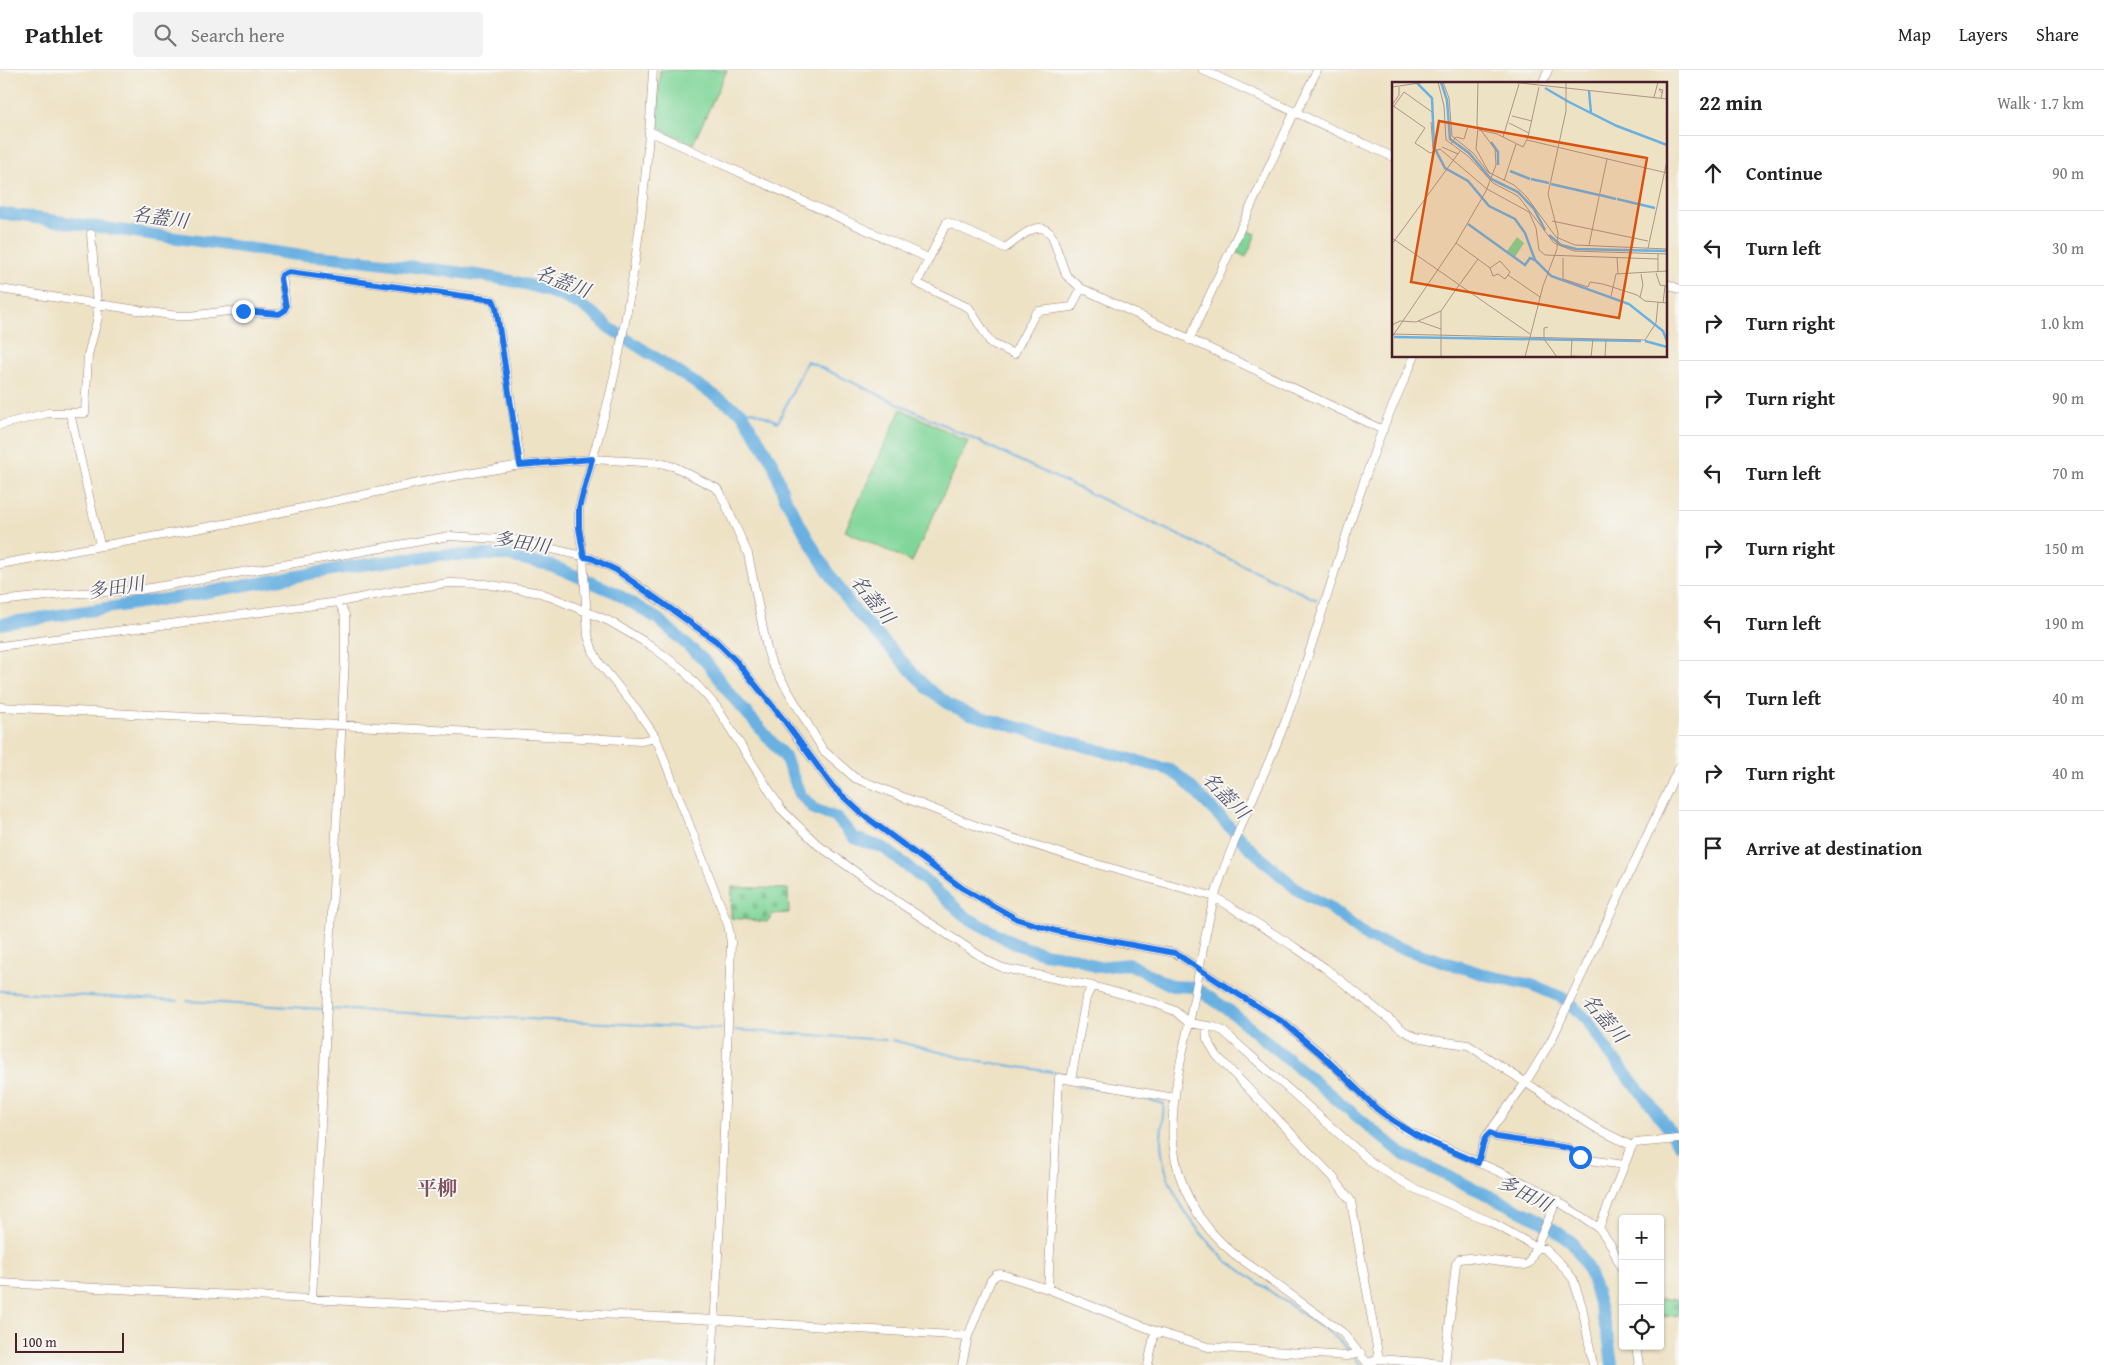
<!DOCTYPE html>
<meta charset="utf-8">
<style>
:root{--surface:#fff;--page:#f2f2f2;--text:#222;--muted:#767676;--line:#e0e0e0}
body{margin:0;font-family:"Gentium Book Plus","Noto Serif JP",serif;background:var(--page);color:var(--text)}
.controls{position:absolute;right:15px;bottom:15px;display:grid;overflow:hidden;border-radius:5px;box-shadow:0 1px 4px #0004}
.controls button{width:45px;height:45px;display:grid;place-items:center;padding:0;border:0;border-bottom:1px solid var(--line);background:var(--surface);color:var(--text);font:25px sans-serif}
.scale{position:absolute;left:15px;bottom:12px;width:109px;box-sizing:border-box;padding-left:5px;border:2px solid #4a1f2b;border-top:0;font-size:14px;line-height:18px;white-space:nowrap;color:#4a1f2b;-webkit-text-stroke:4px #f6f6f2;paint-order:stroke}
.stop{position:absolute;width:15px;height:15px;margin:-11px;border:4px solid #1a73e8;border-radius:50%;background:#fff}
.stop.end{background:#1a73e8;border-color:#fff;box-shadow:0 1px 5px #0008}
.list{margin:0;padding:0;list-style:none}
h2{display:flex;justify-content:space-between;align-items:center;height:65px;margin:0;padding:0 20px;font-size:21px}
h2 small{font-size:16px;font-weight:400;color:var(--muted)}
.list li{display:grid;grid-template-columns:32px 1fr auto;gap:15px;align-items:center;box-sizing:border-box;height:75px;padding:0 20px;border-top:1px solid var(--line)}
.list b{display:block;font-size:19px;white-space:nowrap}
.list em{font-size:16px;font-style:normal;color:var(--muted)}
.icon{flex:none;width:28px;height:28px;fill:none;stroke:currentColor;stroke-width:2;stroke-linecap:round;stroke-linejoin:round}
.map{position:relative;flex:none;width:1679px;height:1295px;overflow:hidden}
header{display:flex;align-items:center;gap:30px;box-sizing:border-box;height:70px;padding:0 25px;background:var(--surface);border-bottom:1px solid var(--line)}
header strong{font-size:24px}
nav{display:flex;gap:28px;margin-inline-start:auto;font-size:18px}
.search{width:350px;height:45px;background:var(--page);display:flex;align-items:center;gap:12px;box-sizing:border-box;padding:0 18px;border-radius:5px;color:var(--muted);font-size:19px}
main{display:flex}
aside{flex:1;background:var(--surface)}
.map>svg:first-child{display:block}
</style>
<header>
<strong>Pathlet</strong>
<div class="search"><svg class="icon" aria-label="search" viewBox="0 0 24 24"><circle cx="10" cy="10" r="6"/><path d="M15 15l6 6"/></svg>Search here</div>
<nav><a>Map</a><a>Layers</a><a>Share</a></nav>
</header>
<main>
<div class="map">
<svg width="1679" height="1295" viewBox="0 0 1679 1295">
<defs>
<pattern id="cemetery-stones" width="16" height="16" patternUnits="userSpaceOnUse" patternTransform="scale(1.25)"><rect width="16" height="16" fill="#80d699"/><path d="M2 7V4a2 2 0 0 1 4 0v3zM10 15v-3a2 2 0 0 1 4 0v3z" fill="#70b784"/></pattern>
</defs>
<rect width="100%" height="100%" fill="#f6f6f2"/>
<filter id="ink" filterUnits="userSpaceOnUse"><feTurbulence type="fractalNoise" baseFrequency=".02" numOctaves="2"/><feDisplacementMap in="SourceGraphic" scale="10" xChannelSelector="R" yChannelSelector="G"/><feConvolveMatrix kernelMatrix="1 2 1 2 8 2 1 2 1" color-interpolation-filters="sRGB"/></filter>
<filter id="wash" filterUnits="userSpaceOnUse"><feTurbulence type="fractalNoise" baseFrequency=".0096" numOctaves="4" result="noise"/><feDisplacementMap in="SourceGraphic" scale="20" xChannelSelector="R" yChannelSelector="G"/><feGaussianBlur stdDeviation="1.12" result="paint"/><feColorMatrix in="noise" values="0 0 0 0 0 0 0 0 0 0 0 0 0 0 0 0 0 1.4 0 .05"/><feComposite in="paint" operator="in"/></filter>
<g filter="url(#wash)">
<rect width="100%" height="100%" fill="#eee2c5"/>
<path fill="#80d699" stroke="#657a62" d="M660,0h67l-34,74 -36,-16z
M1245,159l11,5 -10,23 -12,-6z
M901,339l67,32 -56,121 -67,-31z"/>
<path fill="url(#cemetery-stones)" stroke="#657a62" d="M732,817l56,2 1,24 -16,1 -6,8 -36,-4z
M1660,1229h19v16l-19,2z"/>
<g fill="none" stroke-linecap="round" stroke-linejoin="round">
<path stroke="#6ab1e1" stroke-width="2" d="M742,343l11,-2 25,11 29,-61 510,239
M0,921l178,10
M187,931l136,8
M331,939l390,20
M735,960l151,10
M892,970l75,19 98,15
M1076,1006l1,1
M1075,1016l34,4
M1119,1022l45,12c-1,12 -3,26 -3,38 2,46 32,85 62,116l114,80 15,15
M1355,1287l6,8"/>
<path stroke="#6ab1e1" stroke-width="12" d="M0,143l296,42c38,1 74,6 111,11 59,8 129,11 181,44 7,4 14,11 20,17l134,86 31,50 11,33 34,60 34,51 75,81 23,17 20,9 200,56 13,9 67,69 27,24 22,19 29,15 41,32 120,38 43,9 29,12 10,7 16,16 22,33 44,54 26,37
M0,554l186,-28 168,-30 81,-11h69l49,11 61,26 44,27 49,44 23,31 55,63 15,37 14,15 23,9 17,20 30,10 44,35 38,34 49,27 28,9 34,5 20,9 32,-3 43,22 22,1 36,24 172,143 138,66 32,22 16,27 8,23 13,50 3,23"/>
</g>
</g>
<g filter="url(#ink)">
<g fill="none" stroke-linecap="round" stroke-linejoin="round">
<g stroke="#9c8078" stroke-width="9">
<path id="minor" d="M653,0c-5,107 -18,216 -42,320 -10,40 -22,79 -32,118v20l4,29 5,79 5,15 7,13 38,47 18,27 64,166 8,21 3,17 -9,241 -10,182
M1203,0l190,87
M1542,14l6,-14
M1296,44l21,-44
M649,61l279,127
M1665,213l14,6
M1081,218l-9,19 -33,4 -4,3 -21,40 -23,-11 -22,-35 -52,-25 30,-61 58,26c12,-7 34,-33 47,-12l14,39 15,13 302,142
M0,219l177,27h13l38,-5 51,3 5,-3 2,-4 -4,-32 7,-3 200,27 4,1 3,7 25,158
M1189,270l105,-227
M70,343l30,132
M0,355l48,-12h37l3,-58 10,-38 -7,-83
M0,494l241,-43 196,-42 84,-14 71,-6 68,4 15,4 41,21 4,4 28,62 19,95 4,13 52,88 32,28 129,51 105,33 126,35 78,49 32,22 79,63 12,6 16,3 36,5 126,82 38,19
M0,531l65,-7 74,-4 311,-54 64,4 77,18 25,12 100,71 21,21 46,57 50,68 29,27 100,74 55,31 39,12 119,22 53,35 55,34 42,35 52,52 29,21 136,61 57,37 12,17 12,27
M0,576l339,-44 61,-12 49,-7 36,1 56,9 68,28 41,24 32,24 34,37 65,103 37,36 77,55 93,61 15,7 89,18 63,17 20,8 14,12 25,4 9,4 149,132 39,24 80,35 45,25 9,2 16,15 12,15 9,27 11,59
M0,637l641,34 15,-3
M1206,956l1,13 10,17 116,121 18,24 28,158 -11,4
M1071,1010l104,18
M1490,1063l6,4 73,11 14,11 41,6
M1478,1093l7,-25 41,-56 25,-41 128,-274
M1599,1158l33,-82 3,-3 44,-4
M0,1213l716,37 252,16
M1048,1219l11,-211 12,2 15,-82 6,-12
M312,1229l33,-641v-43l-6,-13
M1636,1276l3,19
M1379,1289l66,5 11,-100 3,-5 10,-1 56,7 4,-2 28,-63
M962,1295l6,-29 17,-42 6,-14 5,-5 5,-1 47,15 107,42 53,16 139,9 14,-3
M1148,1295l7,-34
M1369,1295l-27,-33 -109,-79c-34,-28 -56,-66 -60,-111 -3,-42 9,-86 18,-128 9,-43 14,-89 28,-131 20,-60 50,-115 71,-174 33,-92 57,-187 92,-278 10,-25 22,-50 33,-75"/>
</g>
<use href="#minor" stroke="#fff" stroke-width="8"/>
</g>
</g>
<g fill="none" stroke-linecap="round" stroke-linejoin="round" filter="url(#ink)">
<path stroke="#1a73e8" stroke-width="6" d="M243,241l36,3 5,-3 2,-4 -5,-28 1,-4 7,-3 204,28 3,7 24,158 72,-6 -13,49v20l5,29 7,1 25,12 100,71 21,21 46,57 50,68 29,27 100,74 55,31 39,12 119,22 53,35 55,34 41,35 53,52 15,11 29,18 57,25 7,-25 5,-5 6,4 73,11 11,9"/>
</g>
<g text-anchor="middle" stroke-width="4" stroke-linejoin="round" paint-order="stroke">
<g font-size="19" font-style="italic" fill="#55526b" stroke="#f6f6f2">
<text transform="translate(160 147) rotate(8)" y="7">名蓋川</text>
<text transform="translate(563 211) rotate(21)" y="7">名蓋川</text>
<text transform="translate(522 472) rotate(9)" y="7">多田川</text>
<text transform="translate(116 517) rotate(-9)" y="7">多田川</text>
<text transform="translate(873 529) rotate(51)" y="7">名蓋川</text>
<text transform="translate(1226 725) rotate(45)" y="7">名蓋川</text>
<text transform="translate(1605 948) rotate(49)" y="7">名蓋川</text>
<text transform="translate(1525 1123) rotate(27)" y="7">多田川</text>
</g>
<g font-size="20" font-weight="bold" fill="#81505f" stroke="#f6f6f2">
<text x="437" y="1125">平柳</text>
</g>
</g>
<g transform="translate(1392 12)">
<rect width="275" height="275" fill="#eee2c5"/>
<path d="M125,155l7,6 -9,14 -8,-6z" fill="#80d699"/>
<path fill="none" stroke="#6ab1e1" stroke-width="2.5" d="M49,0l6,18 3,39 19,14 22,26 27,13 16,17 11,21M25,1l15,15 2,49 11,21 23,13 21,25 26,13 10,14 10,27 16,16 78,28 34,27 4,10M153,6l24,14M197,9l2,22M177,20l48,24 50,19M99,60l7,10v13M118,89l20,8M139,97l18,4M159,102l48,11M208,113l16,4M225,117l38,9M76,142l57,41 5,-7 5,2M157,153l12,10 15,4 91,2M2,255l247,4M253,259l22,6"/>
<path fill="none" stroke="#ac9487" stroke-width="1" d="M46,0l6,24 2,34 22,16 25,27 25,13 36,47 20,8 93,3M51,0l6,16 3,38 21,17 15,19 26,13 12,11 30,41 19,8 92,4M119,0l156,17M0,5l34,-5M262,15l4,-15M269,16l2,-8 -4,-1 3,4M0,23l33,23 -10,15 15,10 10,-4 47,40 42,23 7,16 3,22 6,5 113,4M0,23l7,-10v-8M2,24l10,-14 28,20M120,34l20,5M39,40l2,27M117,41l20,10M86,46l-2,21 14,25M87,48l18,4 26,13 5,-10 11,-50M111,55l16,-53M135,58l140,33M59,62l5,-7 8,2 4,-13 8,2M50,65l16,7M112,99l12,-37M160,139l96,20M0,156l138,96M64,161l34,25 3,8 5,-2 7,5 3,-4M0,162l68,-93M197,163l18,-86M256,166l19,-87M225,175l1,17M171,176v21l25,8 2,-5 13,2 34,11 8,6 22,2M98,186l10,-7 10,11 -2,3 32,22M266,190v-18M264,191l4,12 7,1M68,202l18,-25M219,214l5,-22 51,-3M248,215l3,-12 -2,-11M271,221l2,-17M26,239l23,8M0,243l8,-4 16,1 25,-11M156,245l-4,1v11l13,18M0,252l253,6 11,-17 2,-21M0,255l64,-94 30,-52 10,-26 -1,-16 -18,-24 1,-43M179,274l20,1M49,275v-46l18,-26M133,275l18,-71 14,-37 1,-16 -10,-39 18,-83v-29M179,275l1,-18M199,275l2,-18M213,275l1,-17"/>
<path fill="#d8530f" fill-opacity="0.15" stroke="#d8530f" stroke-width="2.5" d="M47,39l208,37 -28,160 -208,-36z"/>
<rect width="275" height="275" fill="none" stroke="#4a1f2b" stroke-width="2.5"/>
</g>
</svg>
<div class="controls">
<button>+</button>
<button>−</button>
<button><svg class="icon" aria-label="locate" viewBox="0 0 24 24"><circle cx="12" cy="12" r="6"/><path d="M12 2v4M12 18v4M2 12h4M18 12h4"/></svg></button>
</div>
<div class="scale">100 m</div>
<div class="stop" style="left:1580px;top:1087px"></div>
<div class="stop end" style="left:243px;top:241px"></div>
</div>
<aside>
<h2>22 min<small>Walk · 1.7 km</small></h2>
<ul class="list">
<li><svg class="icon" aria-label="ahead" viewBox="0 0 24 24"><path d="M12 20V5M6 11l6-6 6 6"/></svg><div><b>Continue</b></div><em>90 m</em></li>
<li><svg class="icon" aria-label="left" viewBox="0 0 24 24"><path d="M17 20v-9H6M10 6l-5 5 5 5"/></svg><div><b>Turn left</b></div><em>30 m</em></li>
<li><svg class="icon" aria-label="right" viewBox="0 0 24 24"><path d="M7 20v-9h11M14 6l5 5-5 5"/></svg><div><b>Turn right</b></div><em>1.0 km</em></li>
<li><svg class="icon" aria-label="right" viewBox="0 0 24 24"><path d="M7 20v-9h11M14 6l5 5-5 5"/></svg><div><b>Turn right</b></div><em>90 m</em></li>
<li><svg class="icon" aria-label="left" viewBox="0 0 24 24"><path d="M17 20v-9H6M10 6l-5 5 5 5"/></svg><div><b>Turn left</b></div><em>70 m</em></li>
<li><svg class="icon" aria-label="right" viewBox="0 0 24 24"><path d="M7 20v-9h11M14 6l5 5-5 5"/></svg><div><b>Turn right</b></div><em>150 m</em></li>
<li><svg class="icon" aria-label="left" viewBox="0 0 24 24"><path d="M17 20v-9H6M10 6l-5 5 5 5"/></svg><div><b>Turn left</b></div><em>190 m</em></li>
<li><svg class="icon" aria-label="left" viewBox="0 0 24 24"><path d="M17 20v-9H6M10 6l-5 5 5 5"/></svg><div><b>Turn left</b></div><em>40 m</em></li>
<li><svg class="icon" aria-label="right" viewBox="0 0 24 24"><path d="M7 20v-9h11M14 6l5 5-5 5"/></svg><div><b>Turn right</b></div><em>40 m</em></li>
<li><svg class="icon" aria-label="arrive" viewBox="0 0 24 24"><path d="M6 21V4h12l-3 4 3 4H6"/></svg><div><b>Arrive at destination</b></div></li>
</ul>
</aside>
</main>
